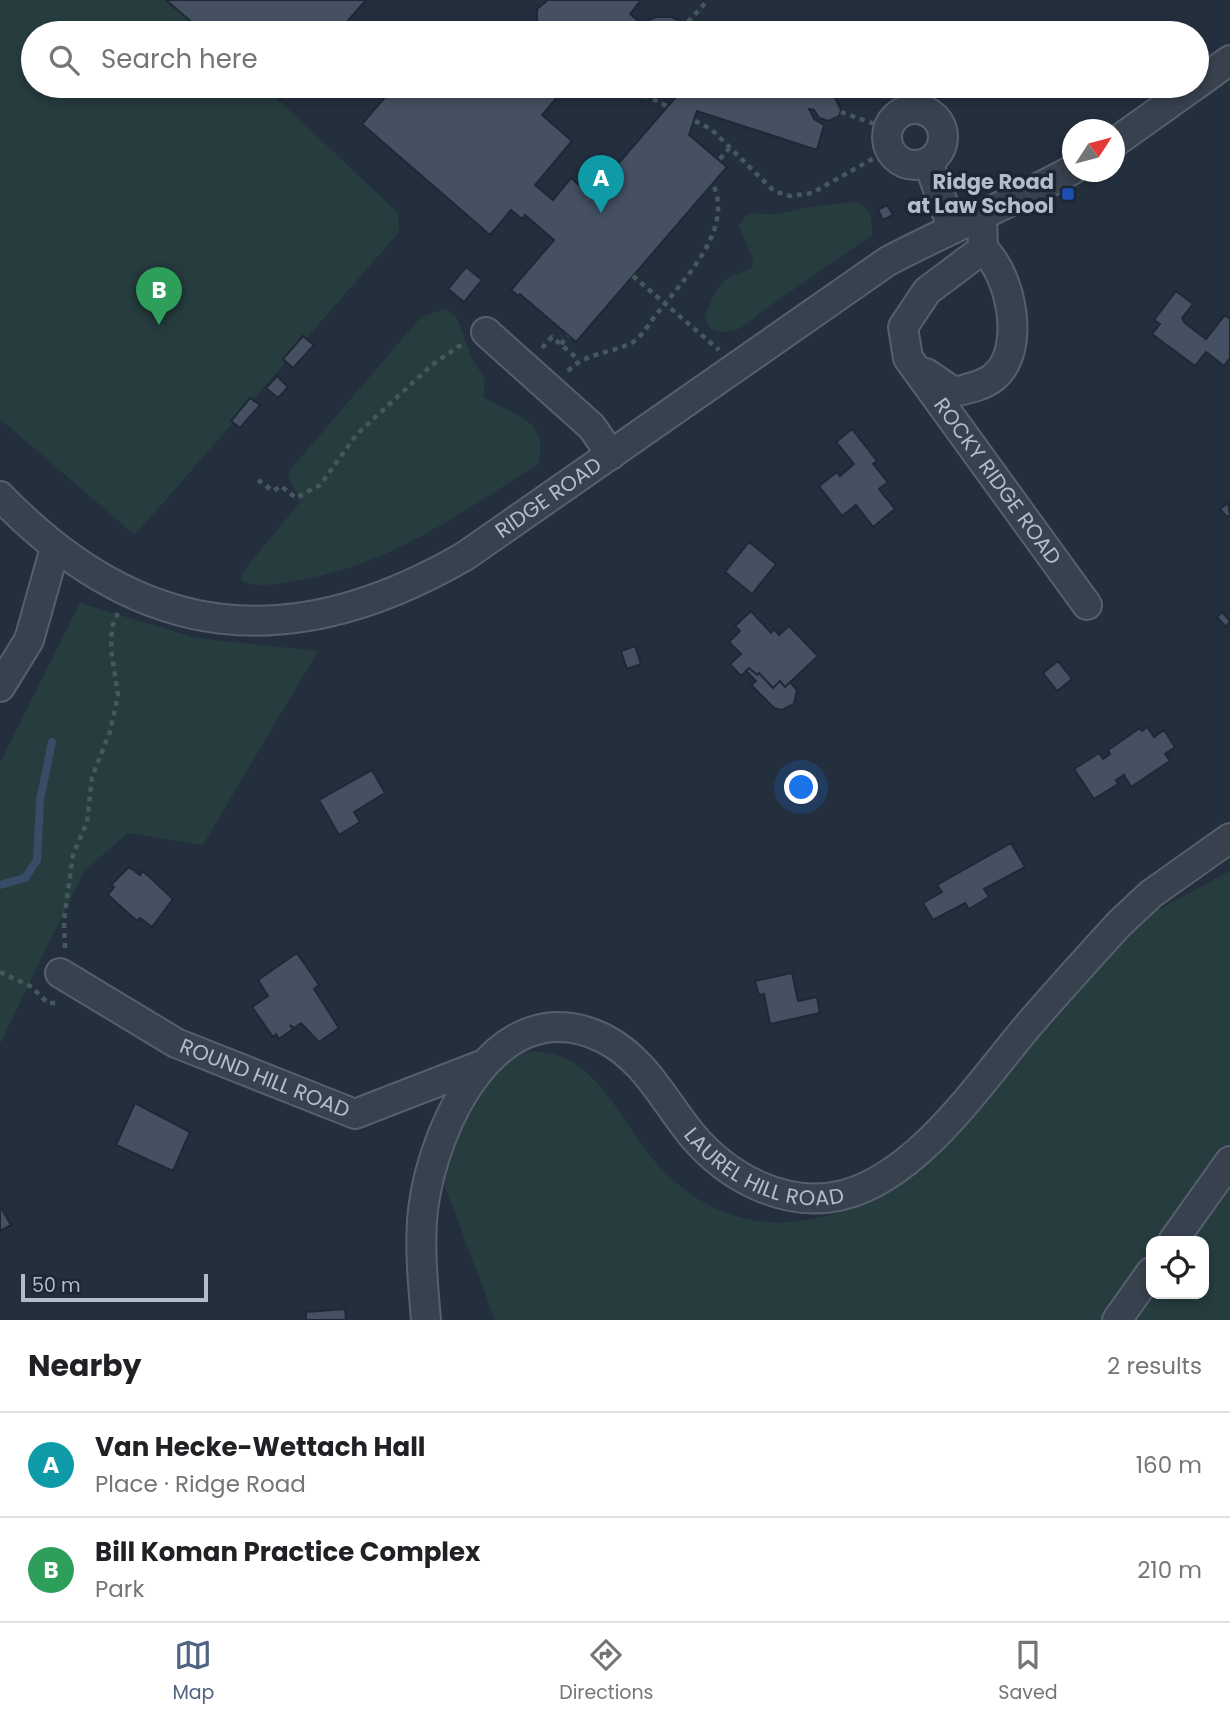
<!DOCTYPE html>
<meta charset="utf-8">
<style>
:root{--surface:#fff;--page:#f2f2f2;--text:#202124;--muted:#757577;--line:#e0e0e0;--accent:#506383}
body{margin:0;font-family:Poppins,sans-serif;background:var(--page);color:var(--text)}
.controls{position:absolute;right:21px;bottom:21px;display:grid;overflow:hidden;border-radius:14px;box-shadow:0 4px 10px #0003}
.controls button{width:63px;height:63px;display:grid;place-items:center;padding:0;border:0;border-bottom:2px solid var(--line);background:var(--surface);color:var(--text);font:35px sans-serif}
.compass{position:absolute;left:1062px;top:119px;width:63px;height:63px;border-radius:50%;background:var(--surface);box-shadow:0 4px 10px #0003;rotate:54deg}
.scale{position:absolute;left:21px;bottom:18px;width:187px;box-sizing:border-box;padding-left:7px;border:4px solid #b4bcc9;border-top:0;font-size:19px;line-height:24px;white-space:nowrap;color:#b4bcc9;-webkit-text-stroke:5px #1d2633;paint-order:stroke}
.you{position:absolute;left:802px;top:788px;width:24px;height:24px;margin:-18px;border:5px solid #fff;border-radius:50%;background:#1a73e8;box-shadow:0 0 0 10px #1a73e833}
.badge{display:grid;place-items:center;width:46px;height:46px;border-radius:50%;background:var(--accent);color:#fff;font-size:23px;font-weight:700}
.pin{position:absolute;translate:-50% -58px;filter:drop-shadow(0 2px 4px #0008)}
.pin::after{content:'';position:absolute;top:37px;width:24px;height:21px;background:inherit;clip-path:polygon(0 0,100% 0,50% 100%)}
.list{margin:0;padding:0;list-style:none}
h2{display:flex;justify-content:space-between;align-items:center;height:91px;margin:0;padding:0 28px;font-size:30px}
h2 small{font-size:23px;font-weight:400;color:var(--muted)}
.list li{display:grid;grid-template-columns:46px 1fr auto;gap:21px;align-items:center;box-sizing:border-box;height:105px;padding:0 28px;border-top:2px solid var(--line)}
.list b{display:block;font-size:26px;white-space:nowrap}
.list p{margin:0;font-size:23px;white-space:nowrap;color:var(--muted)}
.list em{font-size:23px;font-style:normal;color:var(--muted)}
.icon{flex:none;width:38px;height:38px;fill:none;stroke:currentColor;stroke-width:2;stroke-linecap:round;stroke-linejoin:round}
.map{position:relative;flex:none;width:1230px;height:1320px;overflow:hidden}
.search{position:absolute;background:var(--surface);box-shadow:0 4px 10px #0003;left:21px;right:21px;top:21px;height:77px;display:flex;align-items:center;gap:18px;box-sizing:border-box;padding:0 24px;border-radius:38px;color:var(--muted);font-size:26px}
.sheet{height:301px;background:var(--surface)}
nav{display:flex;justify-content:space-around;align-items:center;box-sizing:border-box;height:98px;border-top:2px solid var(--line);background:var(--surface);font-size:19px;color:var(--muted)}
nav a{display:grid;justify-items:center;gap:4px}
nav .on{color:var(--accent)}
.map>svg:first-child{display:block}
</style>
<div class="map">
<svg width="1230" height="1320" viewBox="0 0 1230 1320">
<rect width="100%" height="100%" fill="#242f3e"/>
<path fill="#263c3f" fill-rule="evenodd" d="M0,0h166l38,33h-171v53h231l134,127 1,19 -264,303 -135,-116z
M858,202l13,11 1,22 -114,79c-16,15 -27,23 -48,14l-5,-11c5,-13 11,-31 23,-39 9,-6 17,-5 25,-12 0,-15 -11,-27 -14,-42l8,-9c12,-3 22,1 34,-2 25,-6 50,-9 77,-11z
M445,309l12,9 15,41 13,20 -2,18c30,19 68,22 55,67 -79,50 -149,102 -244,117 -18,3 -34,7 -52,0l-1,-6 4,-6 56,-68 -13,-25 2,-6 131,-153z
M80,603l116,35 122,13 -115,194 -75,-12 -44,38 -84,173v-281z
M1230,871v449h-735l-51,-136 -3,-20 19,-65 57,-46c74,-12 98,60 135,105 61,73 141,81 222,39l243,-265zM1151,1241h53v53h-53z"/>
<g fill="none" stroke-linecap="round" stroke-linejoin="round">
<path stroke="#394c67" stroke-width="8" d="M0,885l25,-7 12,-18 3,-60 12,-58"/>
</g>
<path fill="#455162" stroke="#1f2835" stroke-width="2" d="M166,0h200l-29,33h-133z
M548,0h93l-11,14 11,9 15,-6h15l12,5 11,11h-164l7,-9v-15z
M723,26l22,7h-24z
M264,86h28l-12,14z
M409,86h158l-25,29 30,26 -37,44 18,15 18,-22 20,17 84,-97 -3,-9 -26,-3h192l-2,5 -12,-1 -9,6 20,1 6,13 -2,6 -10,5 -10,-3 -5,-8 -5,-1 5,10 10,6 -7,25 -120,-39 -8,24 38,32 -151,175 -56,-48 -2,2 -7,-6 43,-50 -29,-25 -3,4 -11,-9 -21,25 -128,-111 29,-34 9,7z
M887,205l6,10 -10,5 -5,-10z
M466,267l16,13 -18,22 -16,-13z
M1176,291l17,13 -11,14 3,5 21,16 19,-24 5,4v39l-6,8 -18,-14 -11,14 -43,-32 8,-10 -6,-4z
M303,336l11,9 -21,23 -10,-9z
M277,376l11,11 -10,11 -12,-10z
M250,398l10,7 -20,23 -9,-7z
M852,429l25,32 -4,3 15,18 -9,7 16,20 -22,18 -17,-22 -14,11 -23,-30 18,-14 3,4 14,-12 -18,-22z
M1228,503l2,12 -3,2 -7,-8z
M749,542l27,22 -24,30 -27,-22z
M751,611l20,22 3,-4 5,6 10,-9 29,30 -33,31 -5,-6 -7,7 -14,-15 -2,2 -8,-7 -8,8 -11,-12 11,-10 -12,-12 11,-11 -5,-5z
M1222,612l8,9 -4,6 -9,-10z
M635,646l6,18 -14,5 -6,-18z
M1058,661l14,18 -15,12 -14,-18z
M749,668l8,7 2,-2 14,15 7,-7 5,6 5,-5 7,8 -3,14 -12,6 -8,-2 -23,-23 5,-4 -10,-10z
M1147,727l7,10 10,-7 11,17 -10,7 5,7 -39,26 -7,-12 -8,5 2,4 -24,15 -20,-30 25,-16 4,6 7,-5 -2,-4 32,-22 2,3z
M372,770l13,23 -31,19 6,10 -21,13 -20,-35z
M1011,843l14,24 -41,22 5,8 -20,12 -4,-6 -32,17 -10,-17 19,-11 -5,-7z
M129,867l11,8 3,-4 30,28 -21,28 -12,-9 -3,3 -29,-26 6,-8 -3,-2z
M297,953l22,32 -5,4 25,39 -20,14 -18,-19 -7,5 -4,-3 3,4 -14,10 -3,-5 -3,3 -21,-30 16,-11 -10,-16z
M792,973l6,28 19,-4 3,16 -50,11 -6,-30 -5,1 -4,-14z
M135,1103l55,29 -17,39 -57,-26z
M0,1206l11,19 -11,6z
M345,1309l1,11h-40v-8z"/>
<g fill="none" stroke-linecap="round" stroke-linejoin="round">
<g stroke="#565f6c" stroke-width="32">
<g id="minor">
<path d="M1197,84l33,-24"/>
<circle cx="915" cy="137" r="28"/>
<path d="M1114,143l80,-57"/>
<path d="M928,162l24,65"/>
<path id="s1" d="M982,215l1,34 -56,42 -24,36 5,31 179,247"/>
<path d="M486,332l106,95 19,28"/>
<path d="M926,373l28,19c13,-3 29,-6 40,-15 33,-27 17,-103 -11,-128"/>
<path id="s2" d="M0,496c141,146 291,161 465,60l423,-295c61,-32 124,-58 184,-91"/>
<path d="M0,687l29,-47 26,-92"/>
<path id="s3" d="M60,973l116,70 179,71 124,-48"/>
<path d="M1173,1241l57,-80"/>
<path id="s4" d="M426,1320c-3,-36 -7,-74 -3,-110 10,-84 74,-223 180,-172 42,21 61,63 89,97 36,43 94,74 151,60 75,-19 136,-111 184,-168 30,-35 61,-69 92,-103l32,-30 79,-56"/>
<path d="M1117,1320l34,-48"/>
</g>
</g>
<path stroke="#44595c" stroke-width="4.5" stroke-dasharray="5 5" stroke-linecap="butt" d="M688,22l20,-22
M626,86l41,20
M841,112l48,17
M695,121l16,8 63,62 16,5 22,-3 78,-44
M720,159l10,-12
M633,276l86,74
M561,344l7,-8
M542,348l10,-11 27,23
M568,371c17,-18 41,-17 63,-28 11,-5 20,-23 28,-32 26,-33 75,-81 54,-127
M258,480l15,11 8,-5 15,12 24,-13 37,-51 75,-69 27,-19 7,-1
M65,948l-1,-28 9,-65 14,-33 5,-45 18,-45 8,-37 -7,-46 1,-22 6,-14
M0,972l30,14 18,17h11"/>
<use href="#minor" stroke="#38414e" stroke-width="28"/>
</g>
<rect fill="#1a4fb4" stroke="#1d2633" stroke-width="2.5" x="1061" y="187" width="14" height="14" rx="3.5"/>
<g text-anchor="middle" stroke-width="7" stroke-linejoin="round" paint-order="stroke">
<g font-size="21" font-weight="bold" fill="#b4bcc9" stroke="#1d2633" text-anchor="end">
<text x="1054" y="189">Ridge Road<tspan x="1054" dy="24">at Law School</tspan></text>
</g>
<g font-size="21" fill="#b4bcc9" stroke="#1d2633">
<text dy="7" stroke="none"><textPath href="#s1" startOffset="331">ROCKY RIDGE ROAD</textPath></text>
<text dy="7" stroke="none"><textPath href="#s2" startOffset="616">RIDGE ROAD</textPath></text>
<text dy="7" stroke="none"><textPath href="#s3" startOffset="231">ROUND HILL ROAD</textPath></text>
<text dy="7" stroke="none"><textPath href="#s4" startOffset="618">LAUREL HILL ROAD</textPath></text>
</g>
</g>
</svg>
<div class="controls">
<button><svg class="icon" aria-label="locate" viewBox="0 0 24 24"><circle cx="12" cy="12" r="6"/><path d="M12 2v4M12 18v4M2 12h4M18 12h4"/></svg></button>
</div>
<svg class="compass" viewBox="-18 -18 36 36"><path d="M0-13l5 13h-10z" fill="#e53935"/><path d="M0 13l5-13h-10z" fill="#757577"/></svg>
<div class="scale">50 m</div>
<div class="you"></div>
<div class="pin badge" style="left:601px;top:213px;background:#0f9aa8">A</div>
<div class="pin badge" style="left:159px;top:325px;background:#2e9e5b">B</div>
<div class="search"><svg class="icon" aria-label="search" viewBox="0 0 24 24"><circle cx="10" cy="10" r="6"/><path d="M15 15l6 6"/></svg>Search here</div>
</div>
<section class="sheet">
<h2>Nearby<small>2 results</small></h2>
<ul class="list">
<li><span class="badge" style="background:#0f9aa8">A</span><div><b>Van Hecke-Wettach Hall</b><p>Place · Ridge Road</p></div><em>160 m</em></li>
<li><span class="badge" style="background:#2e9e5b">B</span><div><b>Bill Koman Practice Complex</b><p>Park</p></div><em>210 m</em></li>
</ul>
</section>
<nav>
<a class="on"><svg class="icon" aria-label="map" viewBox="0 0 24 24"><path d="M3 6l6-2 6 2 6-2v14l-6 2-6-2-6 2zM9 4v14M15 6v14"/></svg>Map</a>
<a><svg class="icon" aria-label="directions" viewBox="0 0 24 24"><path d="M12 3l9 9-9 9-9-9zM9 14v-3h6M13 9l2 2-2 2"/></svg>Directions</a>
<a><svg class="icon" aria-label="saved" viewBox="0 0 24 24"><path d="M7 4h10v16l-5-4-5 4z"/></svg>Saved</a>
</nav>
